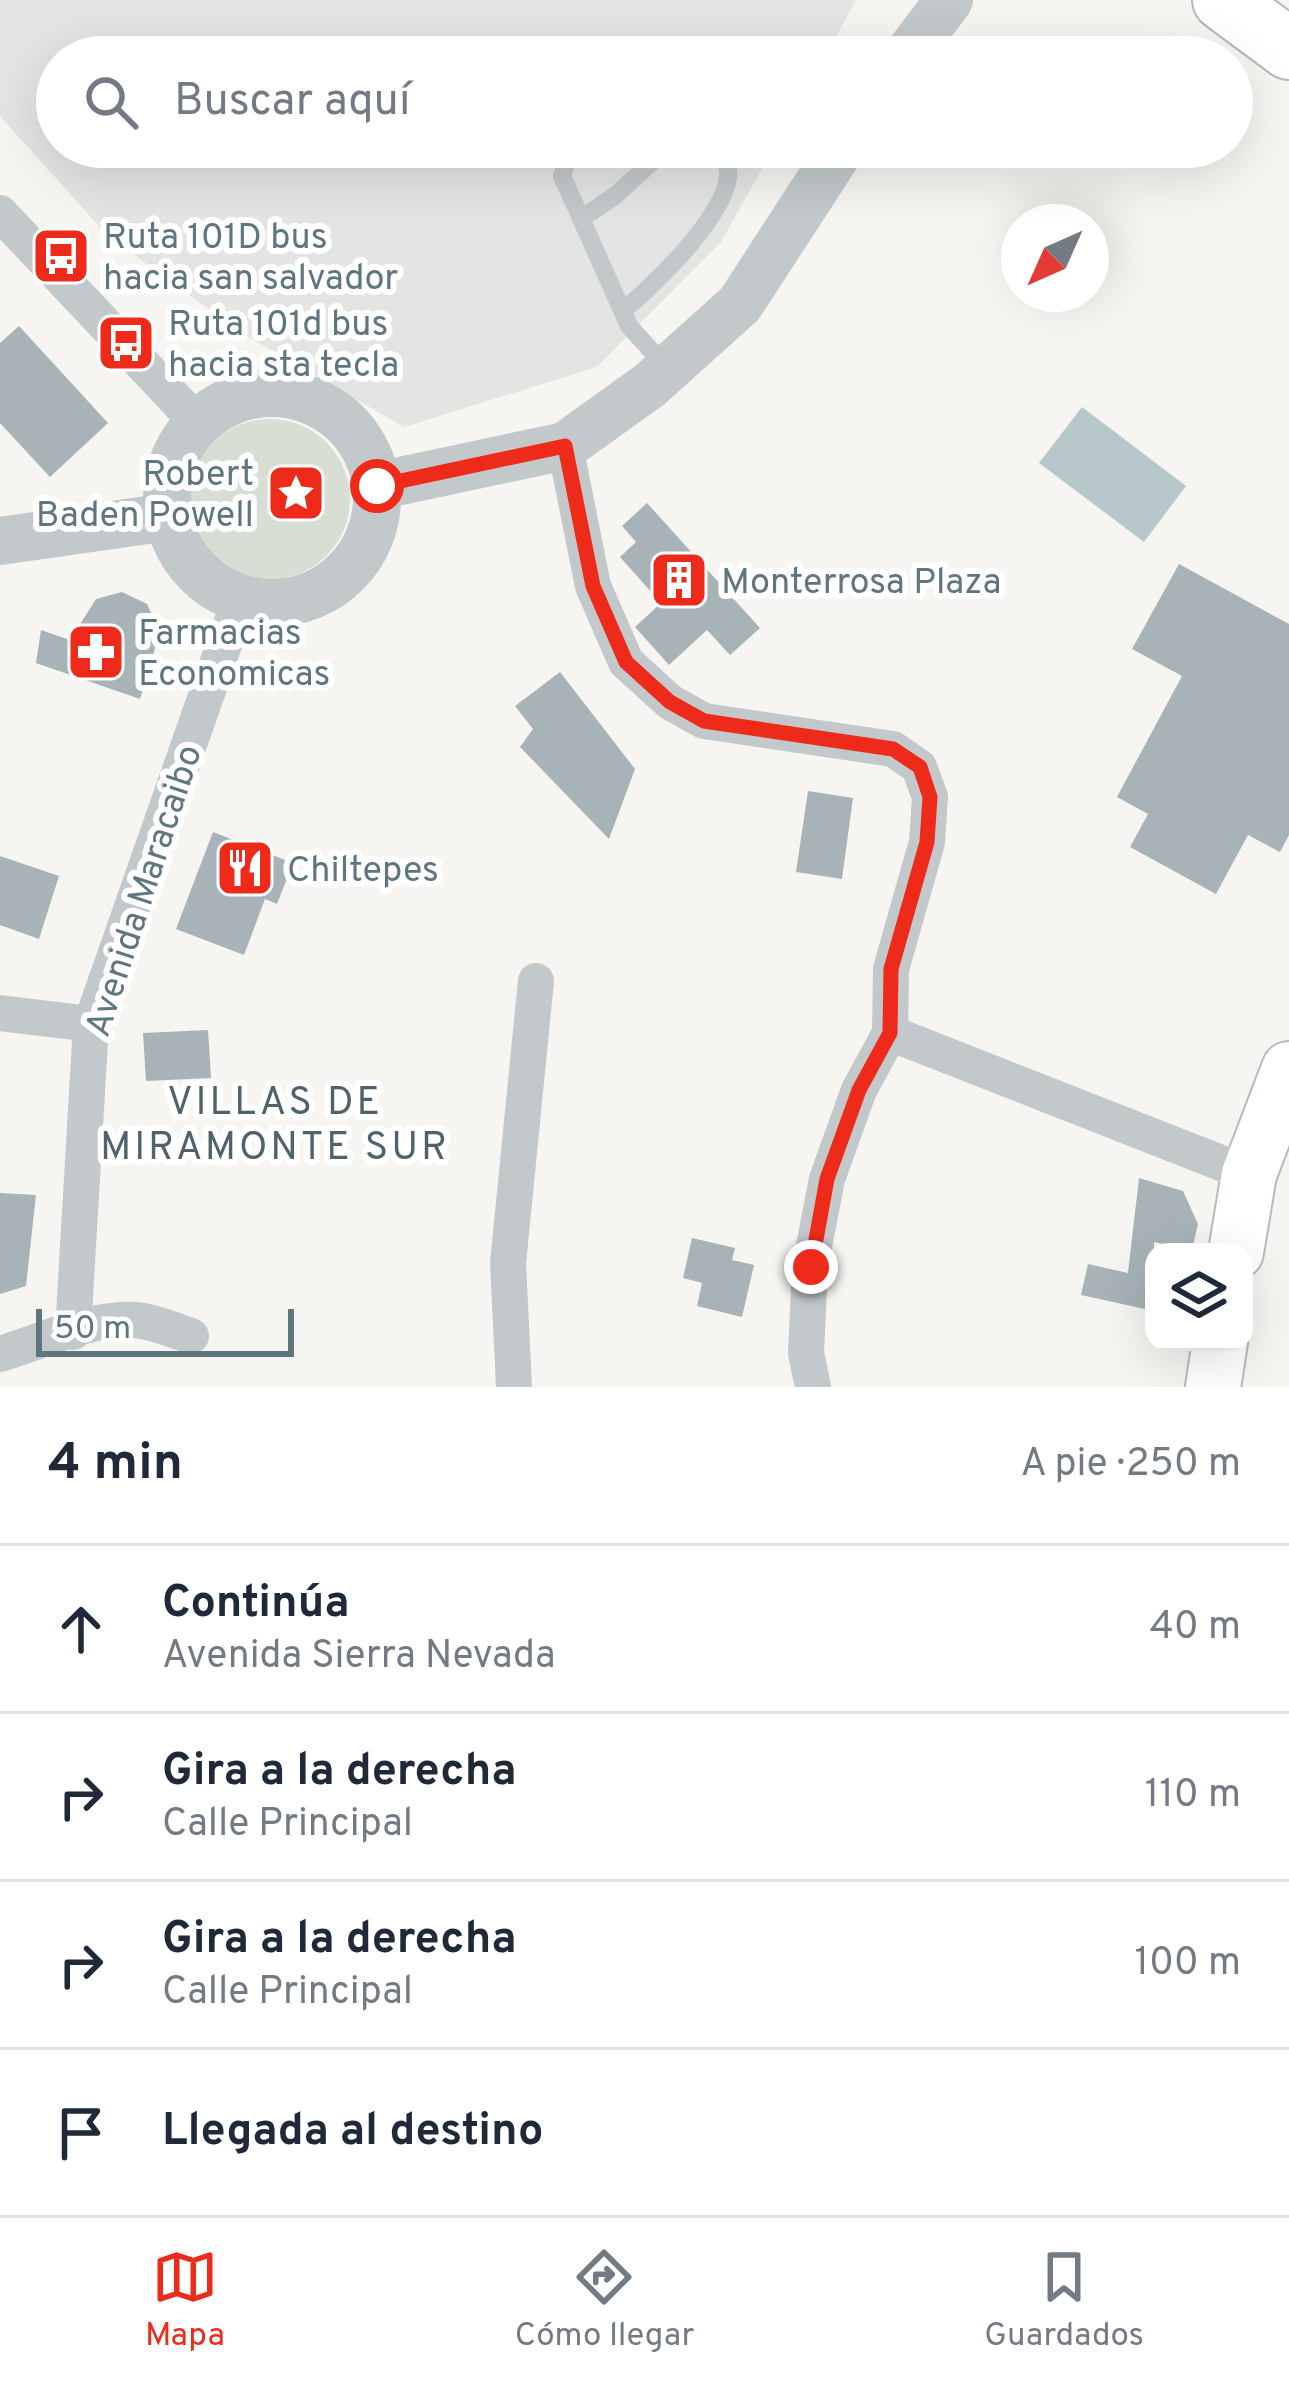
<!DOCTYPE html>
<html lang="es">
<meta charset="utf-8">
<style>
:root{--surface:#fff;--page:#f2f2f3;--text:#1f2937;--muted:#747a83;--line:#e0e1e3;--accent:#ee2b1a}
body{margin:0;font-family:Overpass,sans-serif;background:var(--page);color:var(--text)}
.controls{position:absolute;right:36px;bottom:36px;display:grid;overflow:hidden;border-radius:24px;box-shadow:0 12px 48px #0002}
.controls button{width:108px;height:108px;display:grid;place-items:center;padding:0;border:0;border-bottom:3px solid var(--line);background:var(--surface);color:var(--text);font:60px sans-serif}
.compass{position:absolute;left:1001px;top:204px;width:108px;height:108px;border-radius:50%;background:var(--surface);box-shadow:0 12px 48px #0002;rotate:225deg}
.scale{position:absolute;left:36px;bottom:30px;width:258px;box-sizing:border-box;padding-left:12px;border:6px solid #5f767f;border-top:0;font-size:33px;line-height:42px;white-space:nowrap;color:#5f767f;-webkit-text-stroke:9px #fff;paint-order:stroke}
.stop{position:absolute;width:36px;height:36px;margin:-27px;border:9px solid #ee2b1a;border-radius:50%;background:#fff}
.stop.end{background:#ee2b1a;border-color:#fff;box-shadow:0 3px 12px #0008}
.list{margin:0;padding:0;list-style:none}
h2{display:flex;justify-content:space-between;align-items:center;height:156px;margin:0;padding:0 48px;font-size:51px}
h2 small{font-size:39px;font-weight:400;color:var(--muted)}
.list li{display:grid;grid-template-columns:78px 1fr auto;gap:36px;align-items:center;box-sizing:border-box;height:168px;padding:0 48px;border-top:3px solid var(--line)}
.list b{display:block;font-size:45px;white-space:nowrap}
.list p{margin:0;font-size:39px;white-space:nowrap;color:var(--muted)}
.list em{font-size:39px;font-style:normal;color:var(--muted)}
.icon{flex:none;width:66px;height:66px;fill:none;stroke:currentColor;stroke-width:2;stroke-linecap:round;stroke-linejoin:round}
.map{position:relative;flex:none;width:1289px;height:1387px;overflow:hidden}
.search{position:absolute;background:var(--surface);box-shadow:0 12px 48px #0002;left:36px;right:36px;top:36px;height:132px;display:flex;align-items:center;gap:30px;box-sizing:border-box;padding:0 42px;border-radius:66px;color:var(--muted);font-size:45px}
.sheet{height:828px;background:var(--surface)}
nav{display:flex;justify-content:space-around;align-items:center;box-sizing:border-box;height:168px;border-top:3px solid var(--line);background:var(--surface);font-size:33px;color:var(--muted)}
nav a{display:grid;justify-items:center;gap:6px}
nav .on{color:var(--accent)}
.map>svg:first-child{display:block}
</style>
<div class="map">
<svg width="1289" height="1387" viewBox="0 0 1289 1387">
<rect width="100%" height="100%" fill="#f6f5f2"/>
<path fill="#e4e5e3" d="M0,0h856l-31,57h-768v90h717l-53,95 -124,125 -193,60 -161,-93 -136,-99 -107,-119z"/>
<path fill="#d8ded3" d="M190 499a80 80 0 1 1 160 0a80 80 0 1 1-160 0Z"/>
<path fill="#b8c8ca" d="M1082,407l104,79 -42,56 -105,-79z"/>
<path fill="#a7b3b6" d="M19,326l89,97 -58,54 -50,-54v-80z
M647,503l113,125 -30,27 -23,-25 -38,35 -34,-38 26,-24 -41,-46 16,-15 -14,-16z
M1179,564l110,60v211l-9,17 -32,-17 -32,59 -86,-47 18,-33 -31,-17 65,-121 -50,-27z
M122,592l25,12 10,23v15l-17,57 -104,-36 5,-33 29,10 26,-41z
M560,672l75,97 -26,70 -89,-92 13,-18 -18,-23z
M808,791l45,7 -11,81 -46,-7z
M213,832l80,31 -16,41 -12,-5 -21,56 -68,-26z
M0,856l59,20 -20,63 -39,-14z
M208,1030l3,48 -65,3 -3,-48z
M1139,1178l44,13 15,33 -6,26 -38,-8v69l-73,-16 7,-31 40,9z
M0,1193l36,2 -10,91 -26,8z
M692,1238l43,10 -3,12 22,5 -12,52 -45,-11 5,-23 -19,-5z"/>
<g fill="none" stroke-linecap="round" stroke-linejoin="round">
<g stroke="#b5bcbf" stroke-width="58">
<path id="secondary" d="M1236,1252l13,-78 40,-105
M1213,1387l7,-45"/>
</g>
<g stroke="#b4babc" stroke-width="64">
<path id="primary" d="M1223,0l66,49"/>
</g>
<path stroke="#c3c8ca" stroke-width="18" d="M670,57l22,-9 16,9
M582,147l-16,17 -4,12 67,150 39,43
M581,219l35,-24 52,-48
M622,311c30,-23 111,-102 106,-141 -1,-9 -10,-16 -16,-23"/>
<path stroke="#c3c8ca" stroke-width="36" d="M0,213l197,209
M565,446l28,140 33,76 44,40 34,19 189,28 26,18 11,30 -3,45 -36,127 -1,64 -31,57 -32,89 -17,88 -4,86 7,34
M0,1013l91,11
M890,1033l359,141
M73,1332l18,-308 149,-425
M0,1354c43,-13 91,-37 136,-34 19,2 37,10 55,16
M514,1387l-6,-124 28,-282"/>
<path stroke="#c3c8ca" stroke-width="48" d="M906,57l43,-57
M167 498a105 105 0 1 1 210 0a105 105 0 1 1-210 0Z
M377,486l188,-40 85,-61 90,-81 102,-157
M0,541l168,-24"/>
<use href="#secondary" stroke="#fff" stroke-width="54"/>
<use href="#primary" stroke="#fff" stroke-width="60"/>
</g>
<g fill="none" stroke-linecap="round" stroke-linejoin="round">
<path stroke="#ee2b1a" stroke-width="15" d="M377,486l188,-40 28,140 33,76 44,40 34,19 189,28 27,18 10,30 -3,45 -36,127 -1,64 -31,57 -32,89 -16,88"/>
</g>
<defs>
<g id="bus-square" transform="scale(3)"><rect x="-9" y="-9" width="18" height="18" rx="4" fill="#ee2b1a" stroke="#fff"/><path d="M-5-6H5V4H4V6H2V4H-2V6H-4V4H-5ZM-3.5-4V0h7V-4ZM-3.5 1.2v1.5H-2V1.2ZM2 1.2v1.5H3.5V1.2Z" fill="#fff"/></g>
<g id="sight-square" transform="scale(3)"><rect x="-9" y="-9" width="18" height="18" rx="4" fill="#ee2b1a" stroke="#fff"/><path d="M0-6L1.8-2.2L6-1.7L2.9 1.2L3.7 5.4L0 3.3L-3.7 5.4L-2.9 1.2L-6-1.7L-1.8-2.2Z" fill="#fff"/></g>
<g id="building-square" transform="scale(3)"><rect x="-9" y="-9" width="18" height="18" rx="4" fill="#ee2b1a" stroke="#fff"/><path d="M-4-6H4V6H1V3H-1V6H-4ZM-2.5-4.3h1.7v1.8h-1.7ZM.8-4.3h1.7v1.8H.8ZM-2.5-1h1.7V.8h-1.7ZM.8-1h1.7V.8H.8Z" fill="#fff"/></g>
<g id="pharmacy-square" transform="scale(3)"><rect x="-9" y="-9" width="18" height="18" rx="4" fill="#ee2b1a" stroke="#fff"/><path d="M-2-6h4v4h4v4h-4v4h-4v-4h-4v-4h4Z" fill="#fff"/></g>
<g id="restaurant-square" transform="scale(3)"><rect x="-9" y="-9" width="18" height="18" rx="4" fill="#ee2b1a" stroke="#fff"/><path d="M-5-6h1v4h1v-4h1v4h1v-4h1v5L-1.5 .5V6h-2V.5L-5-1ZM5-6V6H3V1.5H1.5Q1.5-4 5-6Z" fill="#fff"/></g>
</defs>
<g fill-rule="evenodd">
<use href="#bus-square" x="61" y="256"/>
<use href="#bus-square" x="126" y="343"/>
<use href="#sight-square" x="296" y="493"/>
<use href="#building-square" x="679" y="580"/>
<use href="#pharmacy-square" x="96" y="652"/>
<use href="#restaurant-square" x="245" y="868"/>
</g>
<g text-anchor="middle" stroke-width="12" stroke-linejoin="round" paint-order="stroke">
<g font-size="36" fill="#5f767f" stroke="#fff" text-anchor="start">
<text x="103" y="248">Ruta 101D bus<tspan x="103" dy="41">hacia san salvador</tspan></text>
<text x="168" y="335">Ruta 101d bus<tspan x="168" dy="41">hacia sta tecla</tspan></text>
<text x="254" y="485" text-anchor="end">Robert<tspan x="254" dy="41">Baden Powell</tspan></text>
<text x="721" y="593">Monterrosa Plaza</text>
<text x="138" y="644">Farmacias<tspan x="138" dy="41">Economicas</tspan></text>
<text x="287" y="881">Chiltepes</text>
</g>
<g font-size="36" fill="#5f767f" stroke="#fff">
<text transform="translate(142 890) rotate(-72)" y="13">Avenida Maracaibo</text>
</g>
<g font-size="39" letter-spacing="3" fill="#51636a" stroke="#fff">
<text x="275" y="1114">VILLAS DE<tspan x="275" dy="45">MIRAMONTE SUR</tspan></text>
</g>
</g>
</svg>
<div class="controls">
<button><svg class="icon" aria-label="layers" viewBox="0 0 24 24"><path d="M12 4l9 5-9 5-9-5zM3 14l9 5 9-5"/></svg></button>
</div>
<svg class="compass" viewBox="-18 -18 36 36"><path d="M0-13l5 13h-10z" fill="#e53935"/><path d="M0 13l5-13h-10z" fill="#747a83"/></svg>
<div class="scale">50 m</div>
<div class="stop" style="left:377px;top:486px"></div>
<div class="stop end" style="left:811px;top:1267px"></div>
<div class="search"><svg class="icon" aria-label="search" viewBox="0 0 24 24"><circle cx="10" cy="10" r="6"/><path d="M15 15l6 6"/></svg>Buscar aquí</div>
</div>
<section class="sheet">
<h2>4 min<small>A pie · 250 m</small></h2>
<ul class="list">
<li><svg class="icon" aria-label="ahead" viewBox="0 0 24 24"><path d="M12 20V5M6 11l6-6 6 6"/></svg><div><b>Continúa</b><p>Avenida Sierra Nevada</p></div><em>40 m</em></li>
<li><svg class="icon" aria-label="right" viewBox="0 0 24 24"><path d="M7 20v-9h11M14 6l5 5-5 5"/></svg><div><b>Gira a la derecha</b><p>Calle Principal</p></div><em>110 m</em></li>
<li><svg class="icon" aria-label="right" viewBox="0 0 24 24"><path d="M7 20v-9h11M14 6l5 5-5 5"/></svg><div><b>Gira a la derecha</b><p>Calle Principal</p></div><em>100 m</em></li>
<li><svg class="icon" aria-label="arrive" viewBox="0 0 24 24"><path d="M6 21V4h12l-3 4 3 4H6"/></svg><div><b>Llegada al destino</b></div></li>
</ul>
</section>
<nav>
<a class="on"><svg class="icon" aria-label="map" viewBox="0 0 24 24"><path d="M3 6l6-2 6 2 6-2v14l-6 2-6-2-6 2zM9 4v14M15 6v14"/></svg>Mapa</a>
<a><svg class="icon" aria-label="directions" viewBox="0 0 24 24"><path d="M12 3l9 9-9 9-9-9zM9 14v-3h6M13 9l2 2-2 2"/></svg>Cómo llegar</a>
<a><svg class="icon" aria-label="saved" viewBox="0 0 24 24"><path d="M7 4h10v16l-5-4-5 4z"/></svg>Guardados</a>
</nav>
